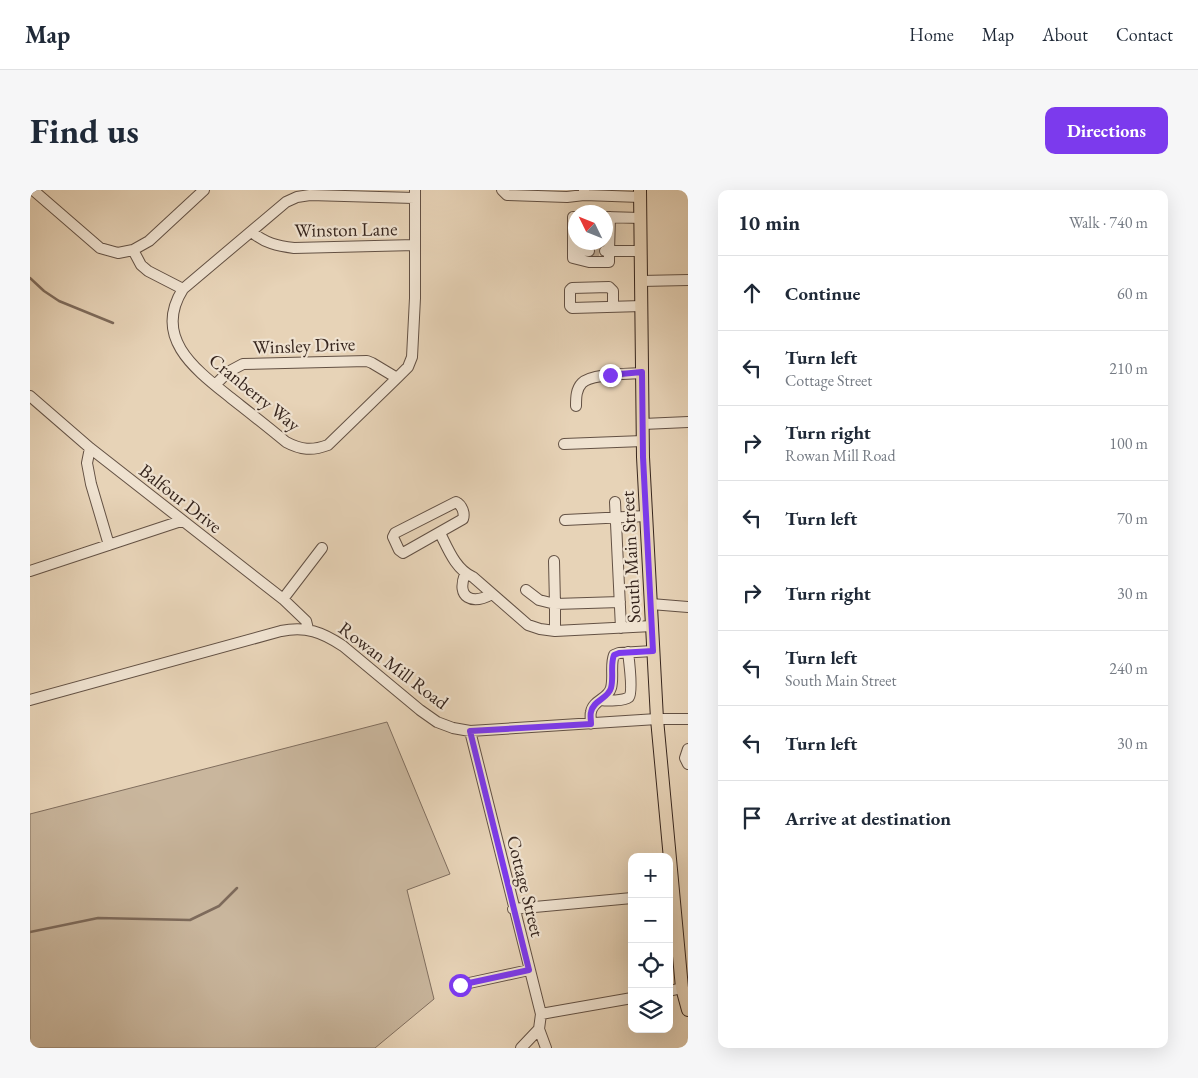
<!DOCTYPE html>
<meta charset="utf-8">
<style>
:root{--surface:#fff;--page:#f6f6f7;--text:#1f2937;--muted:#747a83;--line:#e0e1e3;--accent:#7c3aed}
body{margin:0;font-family:"EB Garamond",serif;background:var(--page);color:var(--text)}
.controls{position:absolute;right:15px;bottom:15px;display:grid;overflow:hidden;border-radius:10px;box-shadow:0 5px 20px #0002}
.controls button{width:45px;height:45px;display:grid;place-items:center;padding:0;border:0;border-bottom:1px solid var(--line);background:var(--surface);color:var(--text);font:25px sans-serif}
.compass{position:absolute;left:538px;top:15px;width:45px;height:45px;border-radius:50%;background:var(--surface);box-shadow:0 5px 20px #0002;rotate:313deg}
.stop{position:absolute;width:15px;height:15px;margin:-11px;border:4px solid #7c3aed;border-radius:50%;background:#fff}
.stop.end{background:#7c3aed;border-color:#fff;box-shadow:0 1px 5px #0008}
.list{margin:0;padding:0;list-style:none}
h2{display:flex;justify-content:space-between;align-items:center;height:65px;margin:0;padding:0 20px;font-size:21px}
h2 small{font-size:16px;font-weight:400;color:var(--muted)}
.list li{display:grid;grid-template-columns:32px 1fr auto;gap:15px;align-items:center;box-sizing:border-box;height:75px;padding:0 20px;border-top:1px solid var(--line)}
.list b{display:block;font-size:19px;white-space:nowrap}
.list p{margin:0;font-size:16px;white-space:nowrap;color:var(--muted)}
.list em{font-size:16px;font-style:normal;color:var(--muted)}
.icon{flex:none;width:28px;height:28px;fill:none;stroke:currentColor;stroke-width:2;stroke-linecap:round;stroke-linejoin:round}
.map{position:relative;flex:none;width:658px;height:858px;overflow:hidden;border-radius:10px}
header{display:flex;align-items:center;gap:30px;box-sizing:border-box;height:70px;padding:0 25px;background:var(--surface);border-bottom:1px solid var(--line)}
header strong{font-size:24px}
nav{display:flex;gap:28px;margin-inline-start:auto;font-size:18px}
.intro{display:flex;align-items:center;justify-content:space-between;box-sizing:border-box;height:120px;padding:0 30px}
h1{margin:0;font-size:35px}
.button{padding:12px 22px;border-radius:10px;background:var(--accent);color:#fff;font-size:18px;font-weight:700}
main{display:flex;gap:30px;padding:0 30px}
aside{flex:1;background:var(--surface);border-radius:10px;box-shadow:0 5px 20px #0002}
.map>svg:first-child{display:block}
</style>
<header>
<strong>Map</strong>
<nav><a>Home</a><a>Map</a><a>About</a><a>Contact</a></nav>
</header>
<div class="intro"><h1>Find us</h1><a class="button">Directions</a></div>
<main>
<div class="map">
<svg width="658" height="858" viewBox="0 0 658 858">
<rect width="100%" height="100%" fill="#e7d3b7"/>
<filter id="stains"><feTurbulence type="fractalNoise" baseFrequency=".004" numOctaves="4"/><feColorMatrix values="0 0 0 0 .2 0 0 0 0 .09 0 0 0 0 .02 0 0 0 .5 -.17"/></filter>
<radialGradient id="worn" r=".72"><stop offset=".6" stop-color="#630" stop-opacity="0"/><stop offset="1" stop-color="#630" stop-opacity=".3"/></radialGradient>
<path fill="#c9b69d" stroke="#806e5e" d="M357,532l63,152 -43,16 27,109 -59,49h-345v-234z"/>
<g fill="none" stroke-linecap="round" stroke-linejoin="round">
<path stroke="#7d6a5b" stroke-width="2.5" d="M0,88l14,13 15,10 54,22
M0,742l68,-14 92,2 29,-14 18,-18"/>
<path stroke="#c4b098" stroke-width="10" stroke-dasharray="10 5" stroke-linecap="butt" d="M559,61h15"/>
<g stroke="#635144" stroke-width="12">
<path id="minor" d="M3,0l67,58 18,5 15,-3 16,-9 55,-51
M472,0l5,5 60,2 17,-2
M554,0v5l56,2
M384,8l-104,-3 -13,2 -11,5 -103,87c-31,49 13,81 48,109 19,15 37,29 55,44 15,8 26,9 42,3l69,-67 11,-11 4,-10 3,-59v-108
M546,27h-3v41l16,4h20v-11h32
M576,27l34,1
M222,42c12,11 26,14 42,16l121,-3
M103,60l8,15 7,6 35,18
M543,60l16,1
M575,61h4l1,-34
M611,91l47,-1
M583,117v-16l-4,-4 -37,1 -2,2v16l2,2 70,-2
M185,195l13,-13 15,-8 124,-3 5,2 25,15
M0,206l60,52 193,151 23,22 2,8
M546,216c0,-8 0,-17 6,-23 10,-10 47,-9 60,-10
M613,234l45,-2
M534,254l79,-3
M60,258l-3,15 4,21 18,61
M426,312c6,3 9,11 7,17l-60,34 -4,-3 -6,-13 2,-4z
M585,312l6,126
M535,330l81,-4
M410,343c8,16 16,37 33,44l55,48 12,4 15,2 97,-5
M0,381l151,-50
M435,384c-9,24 7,31 27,20
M496,400l13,10 16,4 -1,-43
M253,409l39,-51
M621,414l37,3
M525,441v-27l65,-2
M0,510l251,-69c25,-5 41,1 62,15l77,64 17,12 16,6 17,3 187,-12h31
M571,510c6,1 23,1 28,-3 4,-5 0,-37 -1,-45
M561,534c0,-4 -1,-9 0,-12 2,-12 17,-13 20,-24 3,-11 -1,-23 3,-33l5,-2 34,-2
M440,541l71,283 -2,15 7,19
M658,559l-3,9 3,6
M483,719l119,-11
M430,795l69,-15
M639,801l13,-3
M511,824l91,-16
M491,858l18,-19"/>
</g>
<g stroke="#37261e" stroke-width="14">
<path id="major" d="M610,0l3,267 14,262 25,269 6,22"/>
</g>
<use href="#minor" stroke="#efe2d0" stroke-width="10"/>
<use href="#major" stroke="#e7d3b7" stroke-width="12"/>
</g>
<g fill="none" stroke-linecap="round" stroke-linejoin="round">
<path stroke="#7c3aed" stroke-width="6" d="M430,795l69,-15 -59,-239 121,-7c0,-4 -1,-9 0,-12 2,-12 17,-13 20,-24 3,-11 -1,-23 3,-33l5,-2 34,-2 -10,-194 -1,-85 -32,3"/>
</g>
<g text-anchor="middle" stroke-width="4.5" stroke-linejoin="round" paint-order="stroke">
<g font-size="19" fill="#37261e" stroke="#efe2d0">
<text transform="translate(316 39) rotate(-1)" y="7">Winston Lane</text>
<text transform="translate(274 155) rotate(-2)" y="7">Winsley Drive</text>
<text transform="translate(225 202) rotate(39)" y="7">Cranberry Way</text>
<text transform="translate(151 308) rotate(38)" y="7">Balfour Drive</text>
<text transform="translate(600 367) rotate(-93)" y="7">South Main Street</text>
<text transform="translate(364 475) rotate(37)" y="7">Rowan Mill Road</text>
<text transform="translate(496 696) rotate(76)" y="7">Cottage Street</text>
</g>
</g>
<rect width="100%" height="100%" filter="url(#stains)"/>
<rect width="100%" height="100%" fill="url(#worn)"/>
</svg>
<div class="controls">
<button>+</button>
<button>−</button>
<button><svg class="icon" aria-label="locate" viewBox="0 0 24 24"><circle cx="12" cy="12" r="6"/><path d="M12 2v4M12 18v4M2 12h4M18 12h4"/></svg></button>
<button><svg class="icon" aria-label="layers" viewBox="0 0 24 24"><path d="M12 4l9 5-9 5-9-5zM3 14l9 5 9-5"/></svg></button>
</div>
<svg class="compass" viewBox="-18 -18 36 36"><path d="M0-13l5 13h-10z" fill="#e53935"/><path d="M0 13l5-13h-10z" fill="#747a83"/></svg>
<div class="stop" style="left:430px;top:795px"></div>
<div class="stop end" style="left:580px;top:185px"></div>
</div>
<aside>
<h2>10 min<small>Walk · 740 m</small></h2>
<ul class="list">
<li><svg class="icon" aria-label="ahead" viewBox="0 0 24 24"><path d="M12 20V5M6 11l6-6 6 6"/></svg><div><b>Continue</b></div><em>60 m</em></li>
<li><svg class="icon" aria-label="left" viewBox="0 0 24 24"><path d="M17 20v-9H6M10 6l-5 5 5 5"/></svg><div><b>Turn left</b><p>Cottage Street</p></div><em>210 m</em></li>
<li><svg class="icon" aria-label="right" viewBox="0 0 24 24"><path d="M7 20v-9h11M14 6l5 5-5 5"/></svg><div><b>Turn right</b><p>Rowan Mill Road</p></div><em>100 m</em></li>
<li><svg class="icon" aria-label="left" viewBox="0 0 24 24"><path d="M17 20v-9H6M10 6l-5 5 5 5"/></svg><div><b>Turn left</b></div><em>70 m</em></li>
<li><svg class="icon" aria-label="right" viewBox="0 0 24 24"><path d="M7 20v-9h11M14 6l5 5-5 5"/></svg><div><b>Turn right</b></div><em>30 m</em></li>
<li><svg class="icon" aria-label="left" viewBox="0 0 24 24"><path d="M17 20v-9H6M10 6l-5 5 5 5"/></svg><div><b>Turn left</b><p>South Main Street</p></div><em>240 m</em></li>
<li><svg class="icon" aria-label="left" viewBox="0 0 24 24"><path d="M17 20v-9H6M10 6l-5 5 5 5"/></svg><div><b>Turn left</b></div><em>30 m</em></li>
<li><svg class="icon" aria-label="arrive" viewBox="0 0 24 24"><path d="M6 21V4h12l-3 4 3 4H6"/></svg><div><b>Arrive at destination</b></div></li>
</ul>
</aside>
</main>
